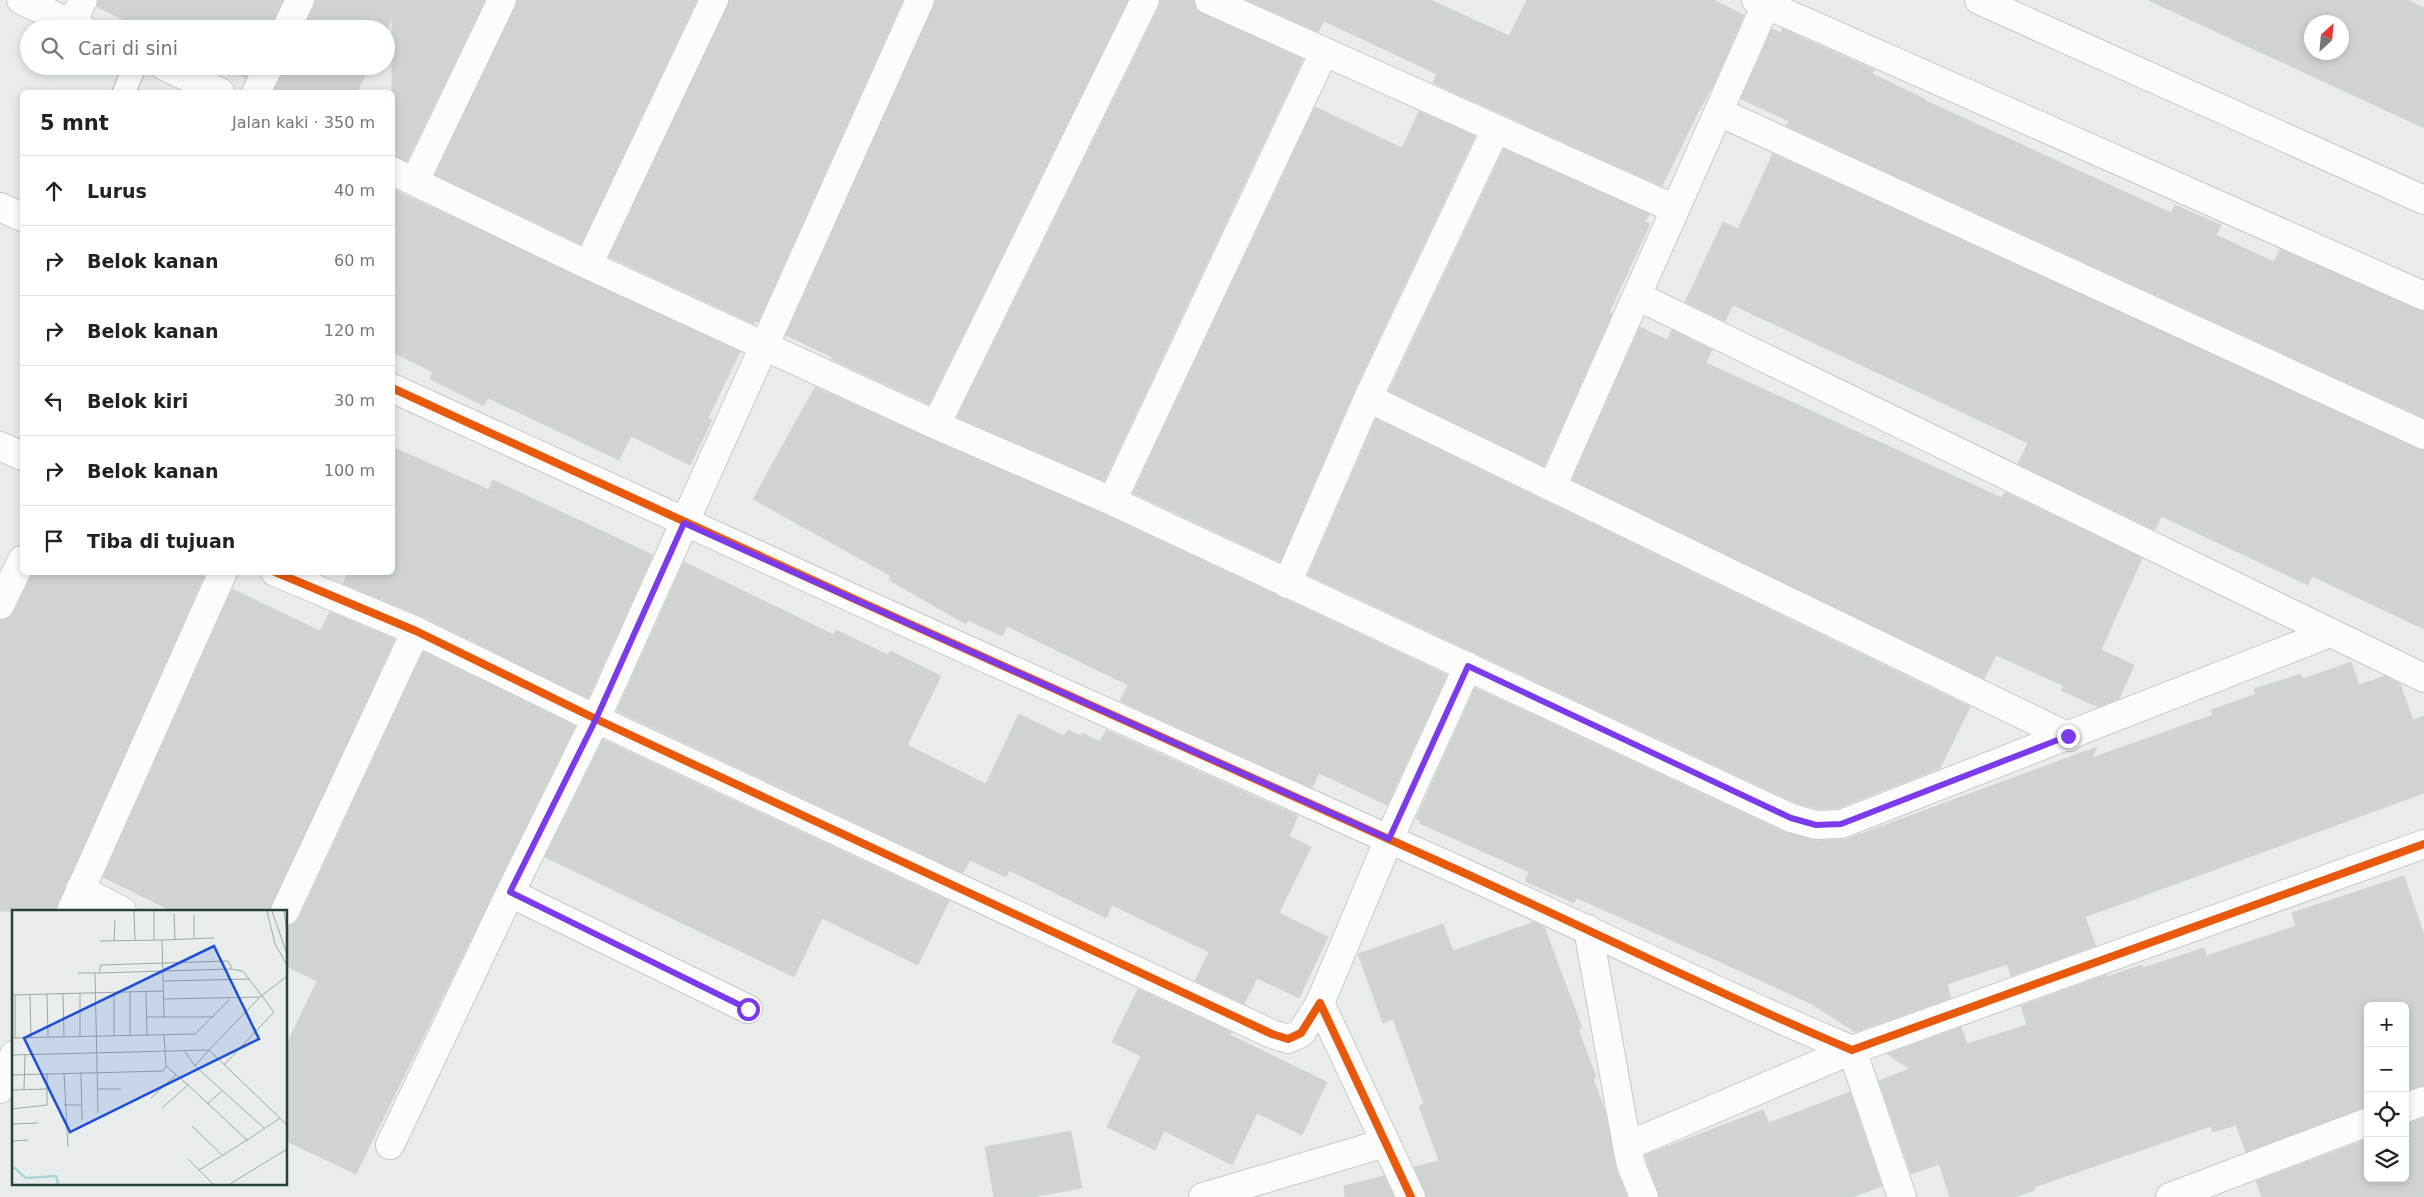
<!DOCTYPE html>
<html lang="id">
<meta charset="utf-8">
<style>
:root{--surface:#fff;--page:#f6f6f6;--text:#222;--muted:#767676;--line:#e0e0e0}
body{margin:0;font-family:"DejaVu Sans",sans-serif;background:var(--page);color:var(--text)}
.controls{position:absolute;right:15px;bottom:15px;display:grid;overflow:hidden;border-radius:8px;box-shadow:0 2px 8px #0003}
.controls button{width:45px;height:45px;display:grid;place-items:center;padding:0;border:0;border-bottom:1px solid var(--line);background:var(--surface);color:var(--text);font:25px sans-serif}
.compass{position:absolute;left:2304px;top:15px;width:45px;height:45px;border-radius:50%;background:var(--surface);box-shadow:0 2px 8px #0003;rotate:26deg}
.stop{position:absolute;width:15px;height:15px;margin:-11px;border:4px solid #7c3aed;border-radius:50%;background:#fff}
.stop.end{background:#7c3aed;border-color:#fff;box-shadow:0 1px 5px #0008}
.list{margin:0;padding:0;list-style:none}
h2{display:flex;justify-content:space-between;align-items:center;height:65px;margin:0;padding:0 20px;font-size:21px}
h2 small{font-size:16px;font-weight:400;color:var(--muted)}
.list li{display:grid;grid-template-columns:32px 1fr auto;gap:15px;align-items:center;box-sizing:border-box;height:70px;padding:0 20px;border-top:1px solid var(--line)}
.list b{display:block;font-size:19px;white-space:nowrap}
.list em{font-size:16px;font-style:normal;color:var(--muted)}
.icon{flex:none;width:28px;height:28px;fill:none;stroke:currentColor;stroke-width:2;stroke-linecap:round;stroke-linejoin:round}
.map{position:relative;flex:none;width:2424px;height:1197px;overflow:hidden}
.search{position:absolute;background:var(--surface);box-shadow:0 2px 8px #0003;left:20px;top:20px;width:375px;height:55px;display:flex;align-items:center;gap:12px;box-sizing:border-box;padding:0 18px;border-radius:28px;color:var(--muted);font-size:19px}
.panel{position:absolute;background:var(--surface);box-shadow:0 2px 8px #0003;left:20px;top:90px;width:375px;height:485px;border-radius:8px}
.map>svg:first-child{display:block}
</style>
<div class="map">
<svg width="2424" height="1197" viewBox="0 0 2424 1197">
<rect width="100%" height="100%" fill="#e8edeb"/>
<path fill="#cfd4d2" stroke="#d1d6d4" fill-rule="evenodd" d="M98,0h185l-12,29h-128l-46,-22z
M315,0h170l-78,161 -15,-5v-138l-6,14v-3h-83z
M517,0h180l-116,244 -146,-69z
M729,0h174l-145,322 -3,-1 -1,3 -145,-67z
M935,0h193l-199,404 -98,-45 1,-2 -46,-22z
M1160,0h34l2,9 7,5 100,45 -199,422 -147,-64 202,-410z
M1247,0h184l78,36 18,-36h187l30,15 -31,71 -15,26 -36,74 -229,-103 4,-9 -113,-53 -6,11z
M2148,0h260l16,8v120zM2312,22h30v30h-30z
M1772,29l9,4 1,-4 92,41 -2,4 53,25 -1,1 247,113 4,-8 46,20 -5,10 58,27 6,-13 144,62v107l-637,-292 2,-5 -48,-22z
M221,66h30l-5,12z
M284,66h86l-13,26h-80l-3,-1z
M1315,107l87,41 17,-37 56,25 -121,255 -74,171 -147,-69z
M1504,149l145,65 -4,8 5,2 -41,89 3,1 -68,152 -155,-75z
M1773,154l651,296v179l-112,-53 -4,9 -147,-69 -6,14 -137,-66 10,-21 -295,-138 -8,16 -40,-19 38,-80 15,7z
M392,189l348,163 -32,66 4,2 -22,45 -59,-29 -12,24 -131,-62 -4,8 -54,-27 3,-7 -41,-20z
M1640,327l27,13 5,-10 40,20 -6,13 296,135 3,-6 137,66 -41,92 33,15 -15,34 -21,8 -37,-17 3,-4 -68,-31 -12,24 -412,-199z
M815,387l115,52 176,76 341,160 -60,130 -68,-32 -7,15 -192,-87 8,-16 -121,-59 -5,10 -34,-16 -2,4 -77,-44 2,-4 -138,-77z
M1376,419l594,288 -30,61 -102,40 -20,1 -22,-6 -488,-228z
M392,447l97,43 4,-10 160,75 -65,143 -165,-81 -80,-33 5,-12h44z
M684,562l150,73 2,-5 52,25 2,-4 51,25 -34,69 79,39 33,-70 45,22 4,-6 13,6 1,-3 18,9 6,-12 192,86 -9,20 22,11 -32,66 49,24 -29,61 -42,-20 -13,26 -49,-23 14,-29 -97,-47 -6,13 -97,-48 -3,7 -36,-17 -7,13 -346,-162z
M33,572h164l7,4 -149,335h-55v-291l8,-2 6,-6z
M232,589l88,42 10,-19 65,27 -125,272h-98l-69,-34z
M423,652l152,74 -219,448 -70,-33v-95l31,-65 -31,-15v-39l8,-3 5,-6z
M2351,662l8,23 26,-9 15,8 13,36 11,-4v77l-339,124 11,29 -85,30 -4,-12 -60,20 4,14 -96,34 -43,-28 -98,-45 -137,-61 -3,5 -49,-22 4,-9 -110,-49 1,-3 -4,-1 59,-131 309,144 33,9 30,-2 250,-92 -5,11 121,-43 -2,-5 45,-16 -2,-5 47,-15 2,5z
M603,740l346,161 -31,64 -96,-47 -28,59 -249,-120z
M2404,876l20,59v151l-19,5v-85h-37v101l-122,45 -10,-27 -23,7 -2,-6 -177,61 1,3 -20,7h-65l-11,-33 -28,10 -32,-93 31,-12 -23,-15 74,-27 6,17 60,-19 -6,-19 85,-31 1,2 35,-12 1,3 61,-20 2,8 90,-30 -4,-13z
M1534,922l10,5 38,101 -4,1 18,48 -3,1 12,33 11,57 11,29h-201l-12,-30 25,-6 -20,-55 5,-2 -31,-85 -10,4 -25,-69 85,-30 10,27z
M1138,989l93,43 -1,3 97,47 -25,53 -45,-22 -25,52 -68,-34 -9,19 -48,-23 34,-71 -29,-14z
M1850,1092l32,94 -30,11h-193l-14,-42 118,-45 6,13z
M2424,1118v79h-162l-6,-16 112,-42v39h37v-55z
M1071,1131l11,57 -50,9h-38l-9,-50z
M1384,1176l10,21h-49l-1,-11z"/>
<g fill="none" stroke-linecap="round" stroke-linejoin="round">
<g stroke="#c5cac8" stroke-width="25">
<path id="service" d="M124,92l11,-26"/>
</g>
<g stroke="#c5cac8" stroke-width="30">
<path id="minor" d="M21,0l62,29
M1209,0l466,209
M1756,0l668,296
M1979,0l445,200
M72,24l11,-24
M286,29l14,-29
M164,66l56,26
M256,92l13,-26
M1719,112l705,323
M392,171l196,94 348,160 176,76 679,317 25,7 25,-1 489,-191
M415,181l87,-181
M0,207l22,10
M588,265l126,-265
M1637,296l787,382
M392,388c349,161 699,318 1050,475 137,61 271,129 410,187l572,-206
M1368,398l701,339
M936,425l209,-425
M0,446l22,10
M1552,487l216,-487
M1112,501l212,-449
M275,572l141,59 180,88 676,315 16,5 13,-6 19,-30 91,194
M1287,584l81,-186 128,-269
M0,605l22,-45
M80,889l42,22
M510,893l238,116
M71,911l152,-339
M285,911l131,-280
M1588,929l39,217
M1320,1003l69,-164 79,-173
M0,1089l14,-34
M2405,1108l19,-7
M390,1145l120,-252 86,-174 324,-719
M1203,1197l182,-54
M1644,1197l-13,-32 -4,-19 225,-96 50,147
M2170,1197l198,-75"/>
</g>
<use href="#service" stroke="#fcfcfc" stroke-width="22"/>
<use href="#minor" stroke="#fcfcfc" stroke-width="28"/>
<g stroke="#f7fbf9" stroke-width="11">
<path id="cycleway" d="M392,388c349,161 699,318 1050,475 137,61 271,129 410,187l572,-206
M275,572l141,59 180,88 676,315 16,5 13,-6 19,-30 91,194"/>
</g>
<use href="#cycleway" stroke="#e8590c" stroke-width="8"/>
</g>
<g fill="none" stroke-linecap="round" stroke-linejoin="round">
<path stroke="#7c3aed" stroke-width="6" d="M748,1009l-238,-117 86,-173 88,-196 705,316 79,-173 323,152 25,7 25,-1 227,-88"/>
</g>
<g transform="translate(12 910)">
<rect width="275" height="275" fill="#e8edeb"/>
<path fill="none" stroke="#a9d4db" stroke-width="2.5" d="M0,256l14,12 30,-2 2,8"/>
<path fill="none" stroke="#9aa9a4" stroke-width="1" d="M122,1l1,29M142,1v29M255,1l8,33 12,21M260,1l15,43M272,1l3,20M162,4l1,25M182,5v23M88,31l62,-1M102,31l1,-21M66,63h21l132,-4v-3l-3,-5 -127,4 -2,8M83,63l3,140M151,71l87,-2M134,81l1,44M118,82v43M51,83l1,44M68,83v44M35,84l1,43M0,85l151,-4M18,85l1,42M151,89l97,-2M134,107h68M152,107l-2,-77 52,-2M152,124l2,32M102,126v-44M0,128l183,-4 35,-35M3,128v-43M172,140l11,16M0,145l197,-5 51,-53 27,-21M212,155l50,-53 -31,-41 -12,-2M69,162l1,48M52,163l4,74M0,165l151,-4 3,-5 22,19 -26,23M176,175l59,55 33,-22M86,179h23M0,180l35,-1M12,180l1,-35M139,188l25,-23M195,194l15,-13M52,195h17M0,199l35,-4v-32M0,214l26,-1M180,216l31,30M252,218l-69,-62 14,-16 78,75M0,231l16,-1M176,249l25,25M187,260l48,-30M218,274l57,-35"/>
<path fill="#1d4ed8" fill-opacity="0.15" stroke="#1d4ed8" stroke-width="2.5" d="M202,36l45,93 -189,93 -46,-94z"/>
<rect width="275" height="275" fill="none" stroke="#24423a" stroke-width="2.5"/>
</g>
</svg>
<div class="controls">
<button>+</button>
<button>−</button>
<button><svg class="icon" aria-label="locate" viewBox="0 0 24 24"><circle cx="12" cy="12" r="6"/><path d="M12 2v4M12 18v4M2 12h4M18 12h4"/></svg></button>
<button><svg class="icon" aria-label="layers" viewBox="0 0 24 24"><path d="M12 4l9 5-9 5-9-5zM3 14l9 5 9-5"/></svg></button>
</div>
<svg class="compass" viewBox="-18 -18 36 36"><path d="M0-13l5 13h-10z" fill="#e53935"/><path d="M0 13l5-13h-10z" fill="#767676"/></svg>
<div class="stop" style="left:748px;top:1009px"></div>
<div class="stop end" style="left:2068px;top:736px"></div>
<div class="search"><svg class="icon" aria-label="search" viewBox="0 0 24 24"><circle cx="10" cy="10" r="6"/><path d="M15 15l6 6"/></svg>Cari di sini</div>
<section class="panel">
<h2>5 mnt<small>Jalan kaki · 350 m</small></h2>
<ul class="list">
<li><svg class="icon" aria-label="ahead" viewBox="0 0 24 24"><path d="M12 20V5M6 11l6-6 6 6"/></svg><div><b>Lurus</b></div><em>40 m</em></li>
<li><svg class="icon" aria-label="right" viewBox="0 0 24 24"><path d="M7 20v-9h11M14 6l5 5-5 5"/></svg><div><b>Belok kanan</b></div><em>60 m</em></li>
<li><svg class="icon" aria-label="right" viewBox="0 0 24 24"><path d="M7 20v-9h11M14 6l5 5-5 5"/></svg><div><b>Belok kanan</b></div><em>120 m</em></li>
<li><svg class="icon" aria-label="left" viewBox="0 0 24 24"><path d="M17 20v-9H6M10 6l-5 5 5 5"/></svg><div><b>Belok kiri</b></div><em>30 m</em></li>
<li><svg class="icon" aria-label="right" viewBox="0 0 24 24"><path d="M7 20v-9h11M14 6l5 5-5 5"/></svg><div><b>Belok kanan</b></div><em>100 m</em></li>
<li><svg class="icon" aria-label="arrive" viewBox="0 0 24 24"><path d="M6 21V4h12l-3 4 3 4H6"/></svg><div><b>Tiba di tujuan</b></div></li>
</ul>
</section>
</div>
